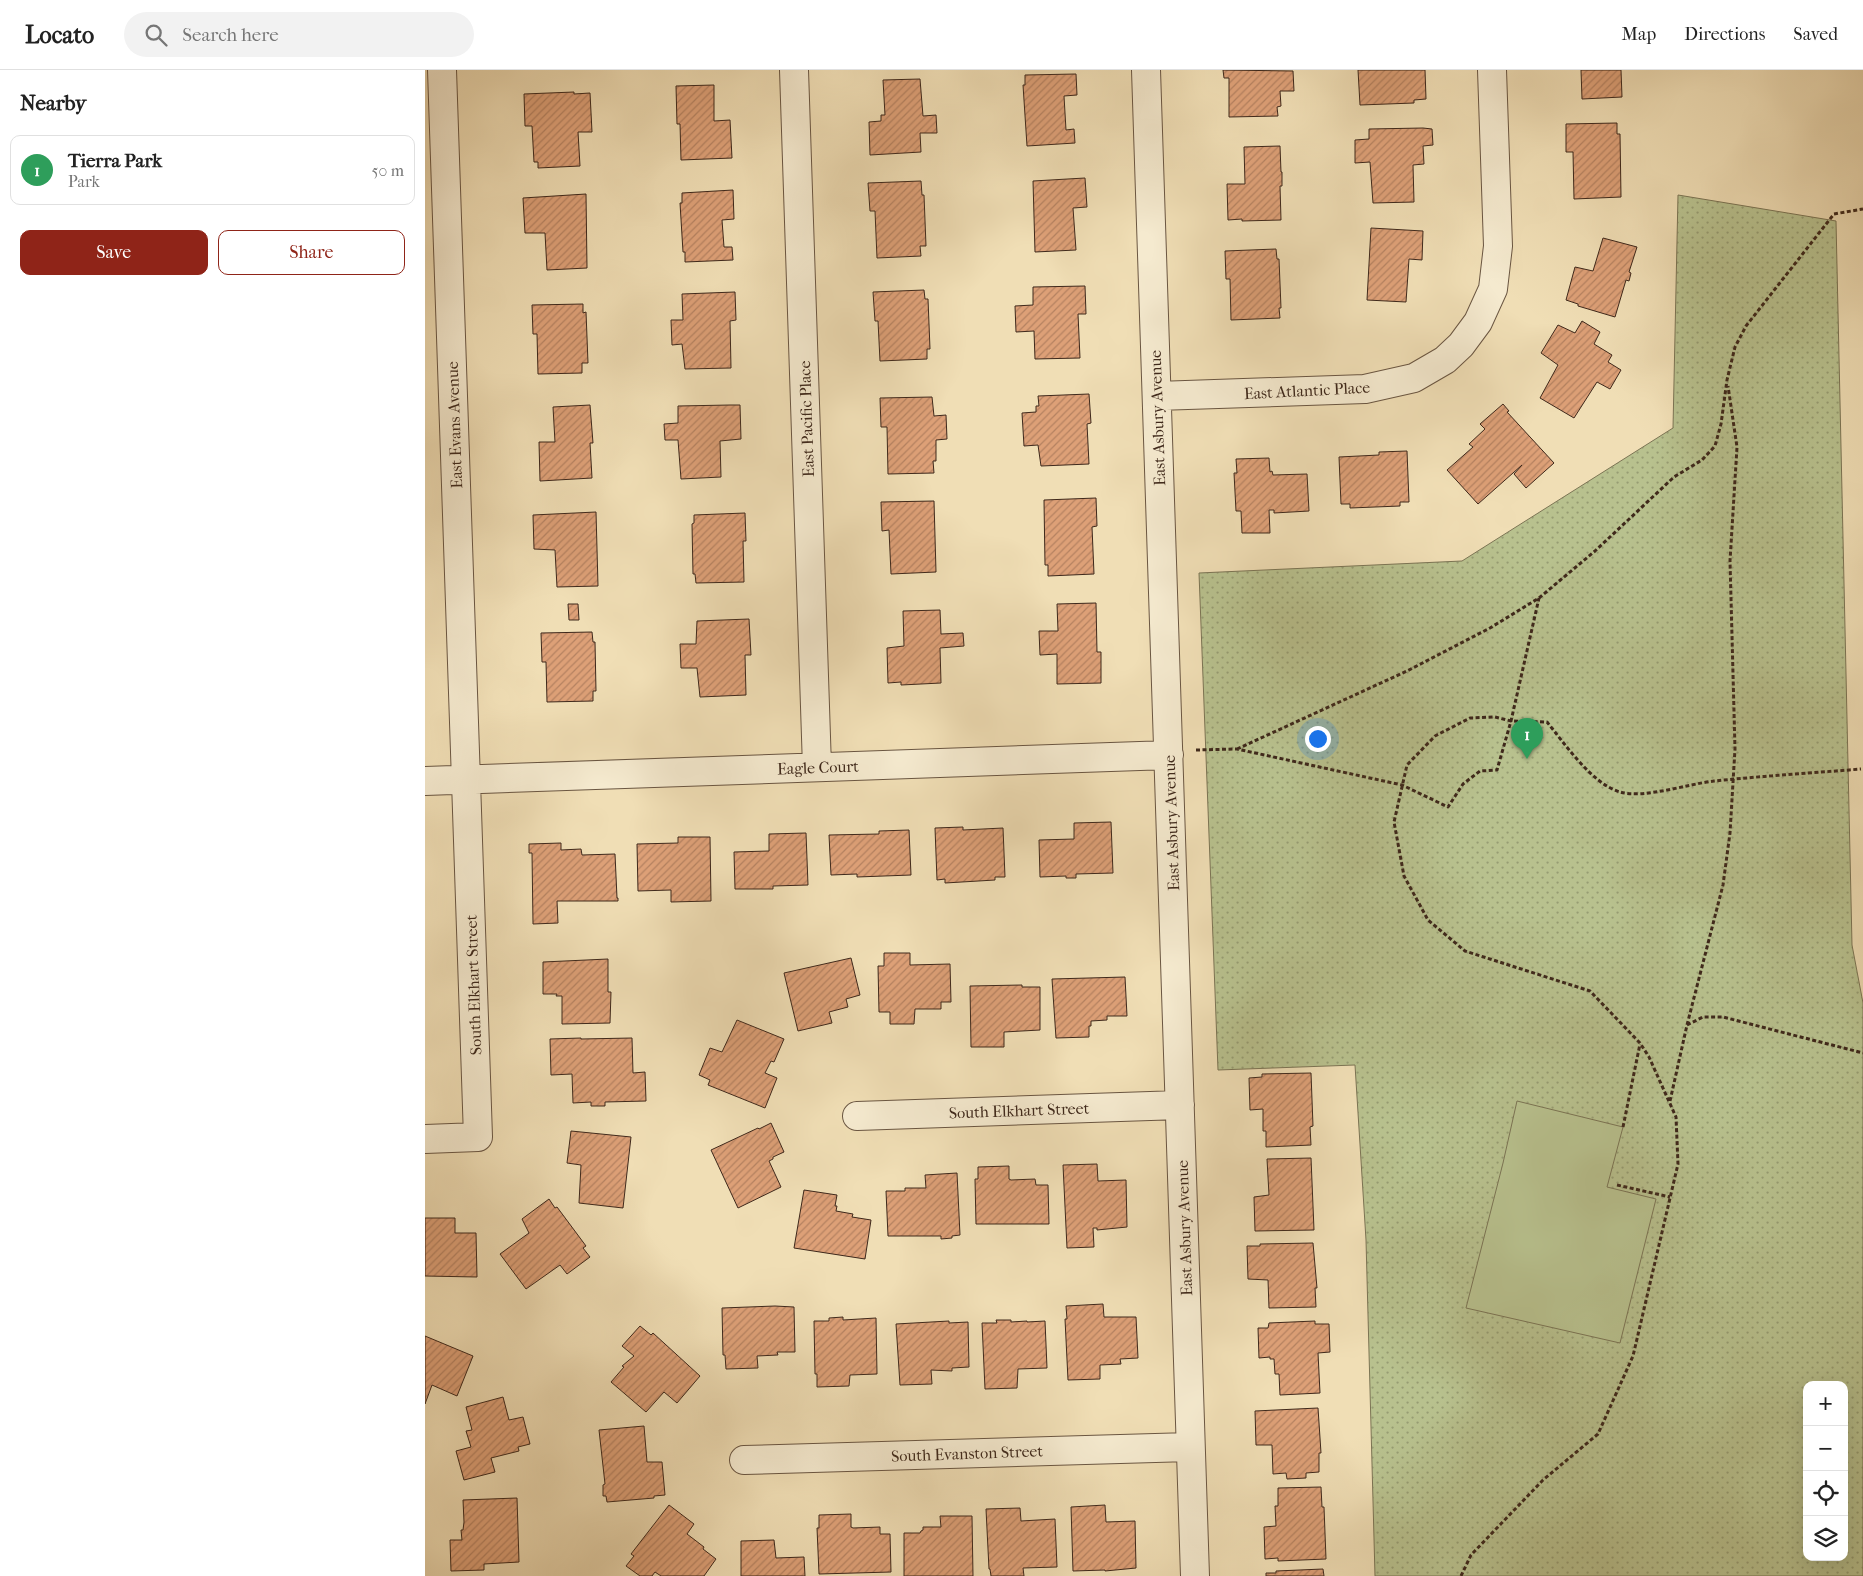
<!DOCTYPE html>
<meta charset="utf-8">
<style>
:root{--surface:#fff;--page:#f2f2f2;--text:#222;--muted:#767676;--line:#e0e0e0;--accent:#8f2418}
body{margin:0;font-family:"IM FELL French Canon",serif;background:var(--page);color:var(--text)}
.controls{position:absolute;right:15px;bottom:15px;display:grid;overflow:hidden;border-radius:10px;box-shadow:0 5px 20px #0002}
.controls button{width:45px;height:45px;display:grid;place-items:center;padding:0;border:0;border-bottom:1px solid var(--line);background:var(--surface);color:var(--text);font:25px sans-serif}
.you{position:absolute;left:892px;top:668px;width:18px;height:18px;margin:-12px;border:4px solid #fff;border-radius:50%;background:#1a73e8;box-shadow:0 0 0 8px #1a73e833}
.badge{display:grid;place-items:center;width:32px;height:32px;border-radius:50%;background:var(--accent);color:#fff;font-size:16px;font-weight:700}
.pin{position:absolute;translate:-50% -41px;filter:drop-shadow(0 1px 2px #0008)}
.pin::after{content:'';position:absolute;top:26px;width:18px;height:15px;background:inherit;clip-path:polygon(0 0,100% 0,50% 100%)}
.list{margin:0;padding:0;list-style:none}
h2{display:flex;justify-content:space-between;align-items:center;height:65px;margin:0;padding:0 20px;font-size:21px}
h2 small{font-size:16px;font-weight:400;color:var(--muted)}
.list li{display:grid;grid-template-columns:32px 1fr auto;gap:15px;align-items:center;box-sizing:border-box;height:70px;margin:0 10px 10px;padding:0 10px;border:1px solid var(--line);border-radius:10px}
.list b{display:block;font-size:19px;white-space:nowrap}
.list p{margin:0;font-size:16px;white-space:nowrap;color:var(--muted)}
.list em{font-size:16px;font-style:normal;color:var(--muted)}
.actions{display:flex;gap:10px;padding:15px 20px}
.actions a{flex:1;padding:11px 0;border:1px solid var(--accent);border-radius:10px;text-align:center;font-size:18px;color:var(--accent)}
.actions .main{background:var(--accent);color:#fff}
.icon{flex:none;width:28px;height:28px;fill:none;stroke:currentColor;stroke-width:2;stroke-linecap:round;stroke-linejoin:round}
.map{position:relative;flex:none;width:1438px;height:1506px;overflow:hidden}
header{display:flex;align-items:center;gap:30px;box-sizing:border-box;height:70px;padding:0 25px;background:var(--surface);border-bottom:1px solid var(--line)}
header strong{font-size:24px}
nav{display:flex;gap:28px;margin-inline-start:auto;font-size:18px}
.search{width:350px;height:45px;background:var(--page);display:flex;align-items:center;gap:12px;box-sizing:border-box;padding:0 18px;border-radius:28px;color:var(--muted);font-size:19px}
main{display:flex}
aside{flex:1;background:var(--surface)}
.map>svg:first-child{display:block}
</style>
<header>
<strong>Locato</strong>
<div class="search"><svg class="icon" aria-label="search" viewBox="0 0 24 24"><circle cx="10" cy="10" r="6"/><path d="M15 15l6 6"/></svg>Search here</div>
<nav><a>Map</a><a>Directions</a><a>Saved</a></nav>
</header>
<main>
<aside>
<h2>Nearby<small></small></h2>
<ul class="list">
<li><span class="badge" style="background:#2e9e5b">1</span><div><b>Tierra Park</b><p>Park</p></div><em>50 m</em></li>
</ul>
<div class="actions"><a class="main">Save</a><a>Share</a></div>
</aside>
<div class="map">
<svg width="1438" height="1506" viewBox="0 0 1438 1506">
<defs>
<pattern id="grass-dots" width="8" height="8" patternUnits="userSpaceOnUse" patternTransform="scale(1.25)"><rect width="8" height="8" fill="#b8c18e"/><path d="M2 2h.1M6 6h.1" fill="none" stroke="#979d73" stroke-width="1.8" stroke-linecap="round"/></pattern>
<pattern id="building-hatch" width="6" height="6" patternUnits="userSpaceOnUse" patternTransform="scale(1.25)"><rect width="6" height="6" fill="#dda077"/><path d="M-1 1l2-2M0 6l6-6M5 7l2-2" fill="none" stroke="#b58261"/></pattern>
</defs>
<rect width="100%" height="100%" fill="#f0deb5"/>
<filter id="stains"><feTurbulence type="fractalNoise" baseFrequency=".004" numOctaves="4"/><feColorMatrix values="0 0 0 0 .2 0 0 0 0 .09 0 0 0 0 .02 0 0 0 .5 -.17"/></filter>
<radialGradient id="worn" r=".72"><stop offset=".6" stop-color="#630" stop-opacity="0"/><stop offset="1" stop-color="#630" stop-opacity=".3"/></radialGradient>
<path fill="url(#grass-dots)" stroke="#7b7454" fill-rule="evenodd" d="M1253,125l158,26 16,724 11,58v573h-488l-9,-336 -11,-175 -137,5 -19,-497 263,-12 211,-133zM1382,1315h37v172h-37z"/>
<path fill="#b8c18e" stroke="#7b7454" d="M1092,1031l106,26 -16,60 49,12 -36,144 -154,-35 37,-145z"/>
<path fill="url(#building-hatch)" stroke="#3e281b" d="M798,0l70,1 1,20h-14l1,15 -4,1 1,9 -49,1v-39h-5z
M933,0h67l1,29 -12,1v3l-54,2z
M1156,0h40l1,27 -40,2z
M651,4l1,21 -13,1 2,34 8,-1 1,14 -48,3 -4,-61h2v-10z
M495,9l3,37 13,-1 1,18h-17l1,19 -51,3 -1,-33 12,-1v-6h4l-2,-35z
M289,15v36l16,-1 2,38 -51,2 -1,-36h-3l-1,-38z
M149,22v2l16,-1 2,39h-14l2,34 -42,2v-6h-4l-2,-36h-7l-1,-32z
M1192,53v11h3l1,63 -47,2 -1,-47h-7v-28z
M998,58l9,1 1,16 -10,1 1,18 -11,1 1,37 -41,1 -3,-41 -15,1v-23l14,-1v-10z
M855,76l1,26h1v14h-2l1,34 -39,1v-2l-14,1 -1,-36h18l-1,-37z
M660,108l2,29 -14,1 3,42 -41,2 -2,-71z
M496,111l1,14h2l2,51h-6l1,10 -44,2 -2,-47h-5l-2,-28z
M308,120l1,29 -12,1 2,27h8l1,13 -48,2v-10h-2l-3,-49h2v-10z
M161,124l1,74 -40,2 -2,-37h-20l-2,-35z
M946,158l52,3 -1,29 -13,-1 -3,43 -39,-2z
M1178,168l34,9 -8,25 2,1 -2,8 -3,-1 -11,37 -37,-11v-2l-12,-4 9,-33 18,4z
M851,179l1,10h2l2,49h-2l1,10 -49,2 -1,-41h-4l-1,-28z
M660,216l1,28h-8l2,44 -45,1 -1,-28 -18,1 -1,-26 18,-1v-18z
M499,220l1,9h3l2,50h-3v10l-47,2 -2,-40h-3l-2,-29z
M310,222l1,28 -6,1 1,47 -46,1 -3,-25 -10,1 -1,-25h12l-1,-26z
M158,234v9l3,-1 2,51h-6v10l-44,1 -1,-40h-4l-1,-29z
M1157,251l18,11 -6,12 18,11 -4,7 13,8 -11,19 -13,-7 -23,36 -34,-20 18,-33 -17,-12 17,-28 17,8z
M664,324l2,29 -4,1 2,40 -48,2 -3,-21 -14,1 -2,-33 14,-1v-6h3l-1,-10z
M507,327l2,19 12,-1 1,24 -11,1v21h-3l1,12 -46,1 -1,-47h-6l-1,-29z
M1078,334l6,7 -2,1 47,51 -28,25 -12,-14 8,-9 -44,39 -31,-34 26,-23 -4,-3 16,-15 -5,-5z
M165,335l3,38h-3l2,35 -52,3 -1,-39h16l-2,-35z
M305,335h10l1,34 -21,2 1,36 -40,2 -3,-39h-13l-1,-16 14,-1v-17z
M982,381l2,51h-9v4l-50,2v-4h-9l-2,-47 40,-2v-3z
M844,388l1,14 2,-1 1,4 34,-1 2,37 -35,2v-3h-5l1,23h-28l-1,-22h-5l-2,-38h3l-1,-14z
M671,428l1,28 -5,1 2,47 -46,2v-11h-3l-1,-65z
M509,431l2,71 -45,2 -2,-44 -7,1 -1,-29z
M171,442l2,74 -41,1 -2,-37 -21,-1 -1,-34z
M320,443l1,28h-3l1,41 -48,1 -1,-9h-2l-1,-50 2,-1v-8z
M671,533l1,49h4v31l-44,1v-30l-17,1 -1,-24h19l-1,-27z
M143,534h10l1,16h-10z
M515,540l1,24 22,-1 1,13 -24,2 1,35 -40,2v-3l-13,1 -1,-35 17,-2 -1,-35z
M324,549l2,36h-6l1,40 -46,2 -3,-29h-16l-1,-24h16l1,-23z
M167,562l1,10h2l1,49h-3v10l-46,1 -1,-40h-4l-1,-29z
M686,752l2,51 -37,1v4h-10v-2l-26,1 -1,-37 35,-1v-16z
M538,757v3l40,-2 2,49h-10v3l-50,3v-4l-8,1 -2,-52z
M484,760l2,45 -54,2v-3l-26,1 -2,-40 50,-1v-3z
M381,763l2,52 -35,1v3h-38l-1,-37 35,-1v-17z
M253,767h32l1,64 -40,1v-12l-33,1 -1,-47 41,-1z
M136,773v7l20,-1 1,6 33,-1 2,44h1v3h-61l1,22 -25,1 -1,-71h-3v-9z
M459,883h26v12l40,-1 1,38h-10v7h-26l-1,15h-24v-12h-11l-1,-46h6z
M426,888l9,37 -14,4 2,8 -19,5 3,11 -34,8 -14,-58z
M183,889v33h3l-1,31 -48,1v-28h-6l1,-2h-14v-32z
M700,907l2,39h-20v4l-16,1v5h-2v11l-33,1 -4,-59z
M597,915v2h18v43l-36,2v15h-33l-1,-61z
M312,950l47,19 -10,23 -3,-1 -6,12 12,5 -12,30 -57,-23 2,-5 -11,-5 11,-27 12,4z
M156,968v1l51,-1 1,35 12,-1 1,29 -41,1v4h-14v-4l-18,1 -1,-29 -21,1 -1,-36z
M886,1003l2,53 -3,1 1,18 -45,2v-16h-3v-22l-13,1 -1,-32 13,-1v-3z
M346,1053l13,29 -11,5v2l-4,2 12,26 -43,21 -27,-58 47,-22 1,1z
M146,1061l60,6 -8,71 -44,-5 2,-38 -14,-2z
M886,1088l3,72 -59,1 -1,-34 15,-2 -2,-36z
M672,1094l1,17 28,-1 1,47 -30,3v-2h-4l1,19 -27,1 -4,-83z
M584,1096v13l2,1 24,-1 1,6h12l1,39h-73l-1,-45h3v-12z
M532,1103l3,62 -8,1v2l-11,1v-3h-53l-2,-45h19v-3h21l-1,-13z
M379,1120l33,5 -2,11h2l-1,5 17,3 -1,3 19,3 -6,39 -71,-11z
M124,1129l6,9 2,-1 29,39 -3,2 7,9 -23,17 -7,-9 -34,24 -26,-35 29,-21 -7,-14z
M0,1148h30v15h21l1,44 -52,-1z
M888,1173l4,45h-2l1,19 -47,1 -1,-28 -20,-1 -1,-33h13v-2z
M678,1234l1,13h32l2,41 -18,1 1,5 -21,1v14l-32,1 -3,-61h2l-1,-13z
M350,1236l19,1 1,45h-18l1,3 -21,1 1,12 -32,1 -1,-14h-2l-1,-47z
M418,1247v3l33,-2 1,56 -27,1 -1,11 -32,1v-13h-2l-1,-53h15v-3z
M571,1250h15v2l16,-1v1l18,-1 2,47 -29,1 -1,19 -32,1 -3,-66h15z
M524,1251v2l19,-1 1,45 -17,1v3l-21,-1 1,14 -32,1 -4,-61z
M890,1251v3h14l1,28 -12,1 2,40 -40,2 -1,-21h-4l-1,-15h-4v-2l-11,1 -1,-30h10l1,-5z
M215,1256l11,9 2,-2 47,43 -23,27 -13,-11 -18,20 -35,-30 13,-15 -2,-1 12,-10 -12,-10z
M0,1266l48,20 -16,40 -25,-11 -7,19z
M78,1327l6,23 14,-3 7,27 -12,3 1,4 -28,7 4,14 -31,8 -8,-29 15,-4 -5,-16 6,-1 -6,-23z
M893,1338l3,45h-2v19l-13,1v5l-19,1 -1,-6 -13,1 -1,-29h-16l-1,-34z
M219,1356l3,36h15l3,33 -11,1v2l-47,4 -1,-6h-3v-11l2,-1 -6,-54z
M896,1417l1,20h2l2,52 -48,2v-3l-13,1 -1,-32 12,-1 -1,-20h3v-18z
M92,1428l2,64 -35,2v6l-33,1 -1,-31h12l-1,-10h2l1,-8 -1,-22z
M244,1435l25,19 -7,10 17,13 -1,2 13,10 -12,17h-43l-6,-4 -3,4h-12l-14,-10 8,-10 -3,-2z
M680,1435l1,17 29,-1 1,47 -31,3v-1l-32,1 -2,-64z
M595,1438l1,13 34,-2 2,48 -34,1 1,8h-33l-1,-7h-1l-3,-60z
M426,1444v13l2,1 27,-1v7h10l1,38 -72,2 -2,-46h2v-13z
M515,1446h32l1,60h-69v-43h16l1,-2 2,-1v-3h18z
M349,1470l2,18 28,-1 1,19h-64v-35z
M898,1499l1,7h-58v-3h10v-2z"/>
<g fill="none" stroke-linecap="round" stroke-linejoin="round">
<g stroke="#6a5642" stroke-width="30">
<path id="minor" d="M369,0l23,697
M721,0l49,1506
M732,326l208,-7 49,-11 31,-18 16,-15 17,-23 15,-33 5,-43 -6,-176
M0,711l744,-26
M432,1046l323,-11
M0,1069l53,-2 -36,-1067
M319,1390l446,-13"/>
</g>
<path stroke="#3e281b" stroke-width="3" stroke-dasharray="4 2.5" stroke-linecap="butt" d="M812,679l170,-78 83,-43 49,-30 56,-47 79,-74 28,-17 13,-14 6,-22 6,-44 8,-33 11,-21 88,-112 29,-5
M771,680l41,-1 165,36 46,22 15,-23 17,-13 17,-1 14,-49 28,-123
M1262,955l16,-8h20l140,36
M1245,1031l17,-76 36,-140 7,-52 5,-84 -5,-188 7,-114 -9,-61
M1198,1057l17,-83
M1192,1115l53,12
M1036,1506l10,-21 72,-75 55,-46 35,-78 45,-192 -2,-47 -27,-60 -9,-14 -50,-52 -125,-40 -37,-31 -24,-44 -10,-54 13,-57 28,-29 35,-18 25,-1 16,4 36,1c18,22 45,62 73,70 23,7 68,-8 94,-11 49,-5 98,-8 147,-12"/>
<use href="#minor" stroke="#f5eacf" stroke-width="28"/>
</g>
<g text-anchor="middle" stroke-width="4.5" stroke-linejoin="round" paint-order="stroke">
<g font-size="16" fill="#3e281b" stroke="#f5eacf">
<text transform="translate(882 320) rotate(-3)" y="6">East Atlantic Place</text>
<text transform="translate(732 348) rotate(-92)" y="6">East Asbury Avenue</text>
<text transform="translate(381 349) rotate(-92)" y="6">East Pacific Place</text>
<text transform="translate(29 355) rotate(-92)" y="6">East Evans Avenue</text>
<text transform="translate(393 697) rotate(-2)" y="6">Eagle Court</text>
<text transform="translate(746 753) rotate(-92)" y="6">East Asbury Avenue</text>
<text transform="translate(48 915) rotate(-92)" y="6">South Elkhart Street</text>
<text transform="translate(594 1040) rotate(-2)" y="6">South Elkhart Street</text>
<text transform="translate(759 1158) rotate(-92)" y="6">East Asbury Avenue</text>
<text transform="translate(542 1383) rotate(-2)" y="6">South Evanston Street</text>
</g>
</g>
<rect width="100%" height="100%" filter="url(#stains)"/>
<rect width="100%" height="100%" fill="url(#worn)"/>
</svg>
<div class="controls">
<button>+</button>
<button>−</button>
<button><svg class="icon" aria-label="locate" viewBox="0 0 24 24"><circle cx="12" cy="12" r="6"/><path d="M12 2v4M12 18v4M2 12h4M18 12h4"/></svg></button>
<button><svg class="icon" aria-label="layers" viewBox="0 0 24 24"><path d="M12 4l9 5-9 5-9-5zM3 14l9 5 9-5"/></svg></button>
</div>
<div class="you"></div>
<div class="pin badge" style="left:1102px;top:689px;background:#2e9e5b">1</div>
</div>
</main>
